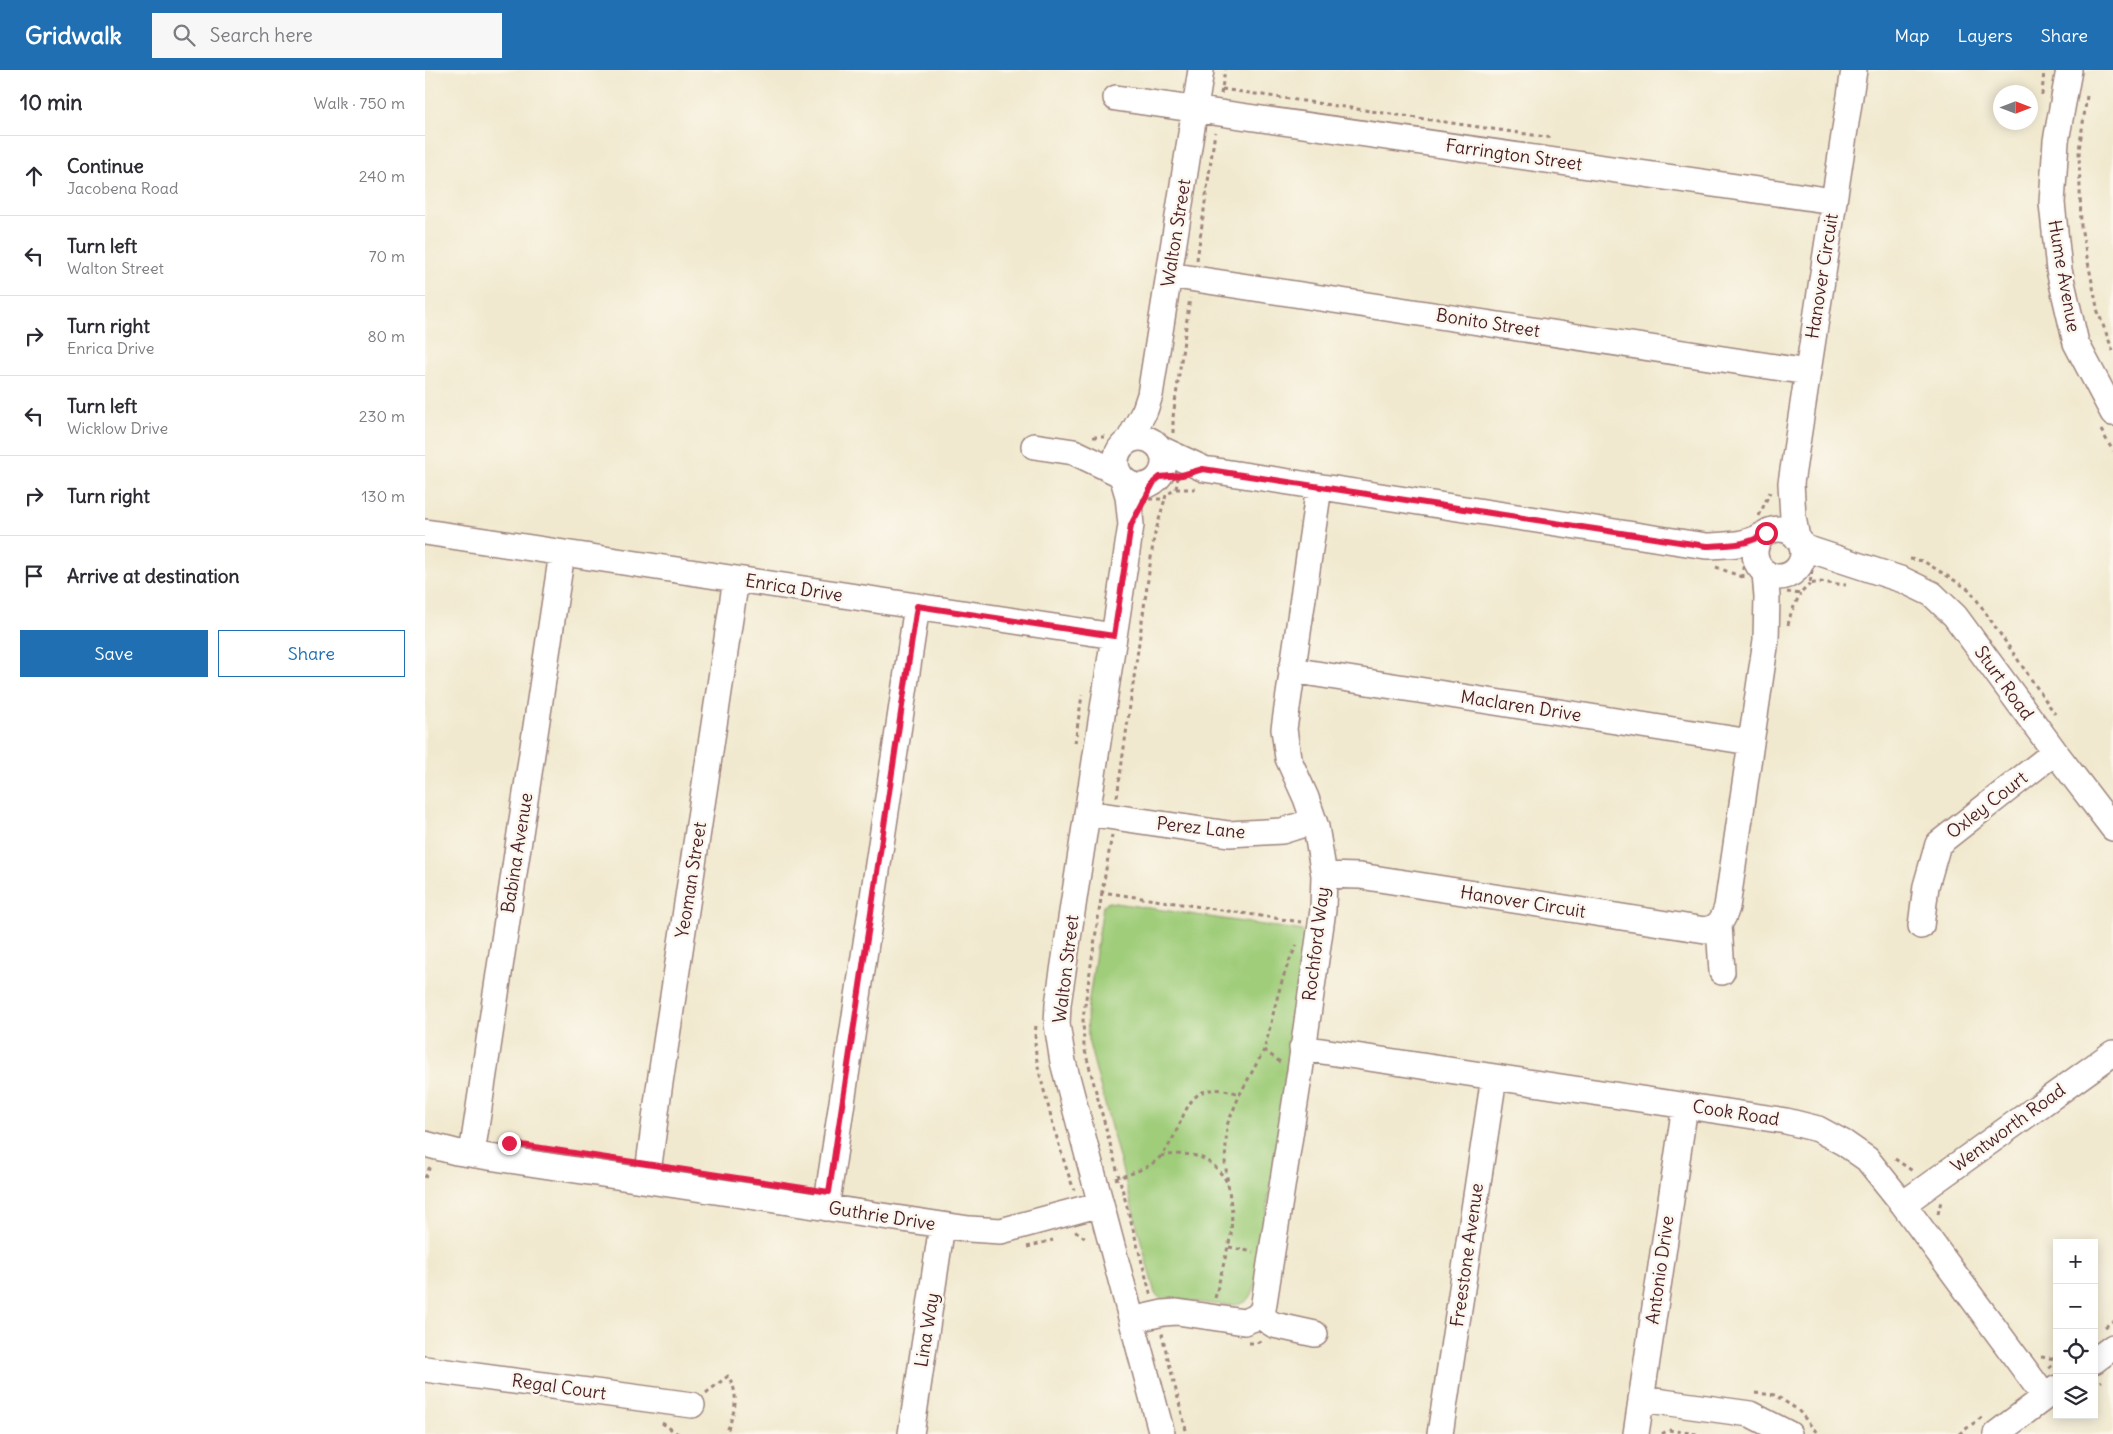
<!DOCTYPE html>
<meta charset="utf-8">
<style>
:root{--surface:#fff;--page:#f7f7f7;--text:#2b2b33;--muted:#7c7c81;--line:#e1e1e2;--accent:#1f6fb2}
body{margin:0;font-family:Delius,sans-serif;background:var(--page);color:var(--text)}
.controls{position:absolute;right:15px;bottom:15px;display:grid;overflow:hidden;border-radius:0px;box-shadow:0 2px 12px #0003}
.controls button{width:45px;height:45px;display:grid;place-items:center;padding:0;border:0;border-bottom:1px solid var(--line);background:var(--surface);color:var(--text);font:25px sans-serif}
.compass{position:absolute;left:1568px;top:15px;width:45px;height:45px;border-radius:50%;background:var(--surface);box-shadow:0 2px 12px #0003;rotate:90deg}
.stop{position:absolute;width:15px;height:15px;margin:-11px;border:4px solid #e11d48;border-radius:50%;background:#fff}
.stop.end{background:#e11d48;border-color:#fff;box-shadow:0 1px 5px #0008}
.list{margin:0;padding:0;list-style:none}
h2{display:flex;justify-content:space-between;align-items:center;height:65px;margin:0;padding:0 20px;font-size:21px}
h2 small{font-size:16px;font-weight:400;color:var(--muted)}
.list li{display:grid;grid-template-columns:32px 1fr auto;gap:15px;align-items:center;box-sizing:border-box;height:80px;padding:0 20px;border-top:1px solid var(--line)}
.list b{display:block;font-size:19px;white-space:nowrap}
.list p{margin:0;font-size:16px;white-space:nowrap;color:var(--muted)}
.list em{font-size:16px;font-style:normal;color:var(--muted)}
.actions{display:flex;gap:10px;padding:15px 20px}
.actions a{flex:1;padding:11px 0;border:1px solid var(--accent);border-radius:0px;text-align:center;font-size:18px;color:var(--accent)}
.actions .main{background:var(--accent);color:#fff}
.icon{flex:none;width:28px;height:28px;fill:none;stroke:currentColor;stroke-width:2;stroke-linecap:round;stroke-linejoin:round}
.map{position:relative;flex:none;width:1688px;height:1364px;overflow:hidden}
header{display:flex;align-items:center;gap:30px;box-sizing:border-box;height:70px;padding:0 25px;background:var(--accent);color:#fff}
header strong{font-size:24px}
nav{display:flex;gap:28px;margin-inline-start:auto;font-size:18px}
.search{width:350px;height:45px;background:var(--page);display:flex;align-items:center;gap:12px;box-sizing:border-box;padding:0 18px;border-radius:0px;color:var(--muted);font-size:19px}
main{display:flex}
aside{flex:1;background:var(--surface)}
.map>svg:first-child{display:block}
</style>
<header>
<strong>Gridwalk</strong>
<div class="search"><svg class="icon" aria-label="search" viewBox="0 0 24 24"><circle cx="10" cy="10" r="6"/><path d="M15 15l6 6"/></svg>Search here</div>
<nav><a>Map</a><a>Layers</a><a>Share</a></nav>
</header>
<main>
<aside>
<h2>10 min<small>Walk · 750 m</small></h2>
<ul class="list">
<li><svg class="icon" aria-label="ahead" viewBox="0 0 24 24"><path d="M12 20V5M6 11l6-6 6 6"/></svg><div><b>Continue</b><p>Jacobena Road</p></div><em>240 m</em></li>
<li><svg class="icon" aria-label="left" viewBox="0 0 24 24"><path d="M17 20v-9H6M10 6l-5 5 5 5"/></svg><div><b>Turn left</b><p>Walton Street</p></div><em>70 m</em></li>
<li><svg class="icon" aria-label="right" viewBox="0 0 24 24"><path d="M7 20v-9h11M14 6l5 5-5 5"/></svg><div><b>Turn right</b><p>Enrica Drive</p></div><em>80 m</em></li>
<li><svg class="icon" aria-label="left" viewBox="0 0 24 24"><path d="M17 20v-9H6M10 6l-5 5 5 5"/></svg><div><b>Turn left</b><p>Wicklow Drive</p></div><em>230 m</em></li>
<li><svg class="icon" aria-label="right" viewBox="0 0 24 24"><path d="M7 20v-9h11M14 6l5 5-5 5"/></svg><div><b>Turn right</b></div><em>130 m</em></li>
<li><svg class="icon" aria-label="arrive" viewBox="0 0 24 24"><path d="M6 21V4h12l-3 4 3 4H6"/></svg><div><b>Arrive at destination</b></div></li>
</ul>
<div class="actions"><a class="main">Save</a><a>Share</a></div>
</aside>
<div class="map">
<svg width="1688" height="1364" viewBox="0 0 1688 1364">
<rect width="100%" height="100%" fill="#fbf7ec"/>
<filter id="ink" filterUnits="userSpaceOnUse"><feTurbulence type="fractalNoise" baseFrequency=".02" numOctaves="2"/><feDisplacementMap in="SourceGraphic" scale="10" xChannelSelector="R" yChannelSelector="G"/><feConvolveMatrix kernelMatrix="1 2 1 2 8 2 1 2 1" color-interpolation-filters="sRGB"/></filter>
<filter id="wash" filterUnits="userSpaceOnUse"><feTurbulence type="fractalNoise" baseFrequency=".0096" numOctaves="4" result="noise"/><feDisplacementMap in="SourceGraphic" scale="20" xChannelSelector="R" yChannelSelector="G"/><feGaussianBlur stdDeviation="1.12" result="paint"/><feColorMatrix in="noise" values="0 0 0 0 0 0 0 0 0 0 0 0 0 0 0 0 0 1.4 0 .05"/><feComposite in="paint" operator="in"/></filter>
<g filter="url(#wash)">
<rect width="100%" height="100%" fill="#f1e9cf"/>
<path fill="#a0cd7a" stroke="#757652" d="M684,832l194,29 4,6 -50,339c-2,8 -3,17 -8,23 -13,15 -65,-3 -86,1l-8,-6 -67,-254 -1,-28 16,-106z"/>
</g>
<g filter="url(#ink)">
<g fill="none" stroke-linecap="round" stroke-linejoin="round">
<g stroke="#9e847d" stroke-width="28">
<path id="minor" d="M1644,0l-13,71 -4,62 7,67 17,73 37,70
M691,28l717,103
M744,205l639,97
M691 392a24 24 0 1 1 48 0a24 24 0 1 1-48 0Z
M704,370l16,-30 5,-15 51,-325
M609,376l40,6 44,21
M736,379l43,20 502,77c20,-1 39,0 57,-11
M698,409l5,17 3,29 -73,479 -1,20 6,38 99,372
M1330 483a24 24 0 1 1 48 0a24 24 0 1 1-48 0Z
M0,462l689,104
M1372,468l-4,-21 -2,-34 63,-413
M1377,477l101,33 29,14 23,22 100,136 58,76
M866,600l459,72
M662,743l142,21 53,-3 32,-10
M899,805l36,1 345,54c14,-2 18,-10 22,-23l39,-267 1,-43 -2,-24
M1294,855l3,47
M1496,856l5,-40 12,-42 117,-92
M877,978l484,73 32,8 26,14 23,16 36,45 142,193
M0,1074l31,8 513,77 32,2 100,-27
M47,1084l90,-601
M222,1110l12,-91 77,-510
M1478,1134l210,-151
M401,1138l91,-602
M833,1245l16,10 41,9
M707,1250l31,-7 14,-1 67,10 13,-5 6,-8 37,-238 23,-161 1,-35 -8,-48 -10,-29 -18,-40 -4,-29 35,-242
M1669,1291l19,-14
M0,1299l267,36
M1216,1329l109,15 39,20
M486,1364l31,-209
M1015,1364l54,-357
M1211,1364l49,-328
M1571,1364l61,-46"/>
</g>
<path stroke="#9e847d" stroke-width="3" stroke-dasharray="4 4" stroke-linecap="butt" d="M797,19l331,49
M796,24l4,-24
M1617,25l2,-25
M1662,26l-8,54 2,77 17,85 15,39
M772,190l18,-128
M1676,360l12,21
M748,363v-16l17,-119
M668,367h15
M751,419h22
M724,429h16l1,-4 10,-6 2,-12
M1334,446l11,-24
M1485,489l13,2 47,29 85,124
M1291,497l26,10
M1387,500l-2,14 9,-2 27,3
M1318,508v-16
M1362,522l13,2 10,-10
M1363,555l3,-12 9,-19
M650,673l7,-48
M692,727l37,-260 11,-38
M687,765l-10,57 199,30
M677,822l-19,126 1,29 67,249
M611,956c-4,28 6,56 13,83 7,27 15,54 25,81
M855,992l-16,-12c10,-35 15,-72 33,-105
M736,1086c31,-5 49,-1 66,26
M1470,1089l19,13
M0,1108l6,-14
M690,1109c15,-5 36,-11 47,-24 28,-34 18,-80 78,-61
M1513,1144l3,-13
M650,1163l2,-1 10,8
M602,1177l26,-7
M804,1177l24,5
M790,1228l16,-63 1,-23 -7,-50 2,-37 13,-31 24,-44
M1680,1257l8,-6
M739,1265h-2l25,99
M824,1273h8l5,-3
M1616,1287l16,2
M1624,1298l8,-6
M1669,1316l8,-5
M281,1323l22,-17c13,20 6,37 -2,58
M1330,1323l20,2 23,15 20,24
M237,1353l16,11
M1237,1364l6,-4 29,4
M1534,1364l23,-17"/>
<use href="#minor" stroke="#fff" stroke-width="25"/>
</g>
</g>
<g fill="none" stroke-linecap="round" stroke-linejoin="round" filter="url(#ink)">
<path stroke="#e11d48" stroke-width="6" d="M84,1073l320,49 88,-586 197,30 17,-111 23,-43 6,-5 22,-2 21,-6 503,77c22,-1 41,0 60,-13"/>
</g>
<g text-anchor="middle" stroke-width="5" stroke-linejoin="round" paint-order="stroke">
<g font-size="18" fill="#4a1f2b" stroke="#fbf7ec">
<text transform="translate(1089 85) rotate(8)" y="6">Farrington Street</text>
<text transform="translate(751 163) rotate(-81)" y="6">Walton Street</text>
<text transform="translate(1397 206) rotate(-81)" y="6">Hanover Circuit</text>
<text transform="translate(1639 206) rotate(80)" y="6">Hume Avenue</text>
<text transform="translate(1063 253) rotate(9)" y="6">Bonito Street</text>
<text transform="translate(369 518) rotate(9)" y="6">Enrica Drive</text>
<text transform="translate(1579 613) rotate(54)" y="6">Sturt Road</text>
<text transform="translate(1096 636) rotate(9)" y="6">Maclaren Drive</text>
<text transform="translate(1562 735) rotate(-38)" y="6">Oxley Court</text>
<text transform="translate(776 758) rotate(6)" y="6">Perez Lane</text>
<text transform="translate(92 783) rotate(-81)" y="6">Babina Avenue</text>
<text transform="translate(266 810) rotate(-81)" y="6">Yeoman Street</text>
<text transform="translate(1098 832) rotate(9)" y="6">Hanover Circuit</text>
<text transform="translate(891 874) rotate(-83)" y="6">Rochford Way</text>
<text transform="translate(641 899) rotate(-83)" y="6">Walton Street</text>
<text transform="translate(1311 1043) rotate(9)" y="6">Cook Road</text>
<text transform="translate(1583 1058) rotate(-36)" y="6">Wentworth Road</text>
<text transform="translate(457 1146) rotate(9)" y="6">Guthrie Drive</text>
<text transform="translate(1042 1185) rotate(-82)" y="6">Freestone Avenue</text>
<text transform="translate(1235 1200) rotate(-82)" y="6">Antonio Drive</text>
<text transform="translate(502 1260) rotate(-81)" y="6">Lina Way</text>
<text transform="translate(134 1317) rotate(8)" y="6">Regal Court</text>
</g>
</g>
</svg>
<div class="controls">
<button>+</button>
<button>−</button>
<button><svg class="icon" aria-label="locate" viewBox="0 0 24 24"><circle cx="12" cy="12" r="6"/><path d="M12 2v4M12 18v4M2 12h4M18 12h4"/></svg></button>
<button><svg class="icon" aria-label="layers" viewBox="0 0 24 24"><path d="M12 4l9 5-9 5-9-5zM3 14l9 5 9-5"/></svg></button>
</div>
<svg class="compass" viewBox="-18 -18 36 36"><path d="M0-13l5 13h-10z" fill="#e53935"/><path d="M0 13l5-13h-10z" fill="#7c7c81"/></svg>
<div class="stop" style="left:1341px;top:463px"></div>
<div class="stop end" style="left:84px;top:1073px"></div>
</div>
</main>
